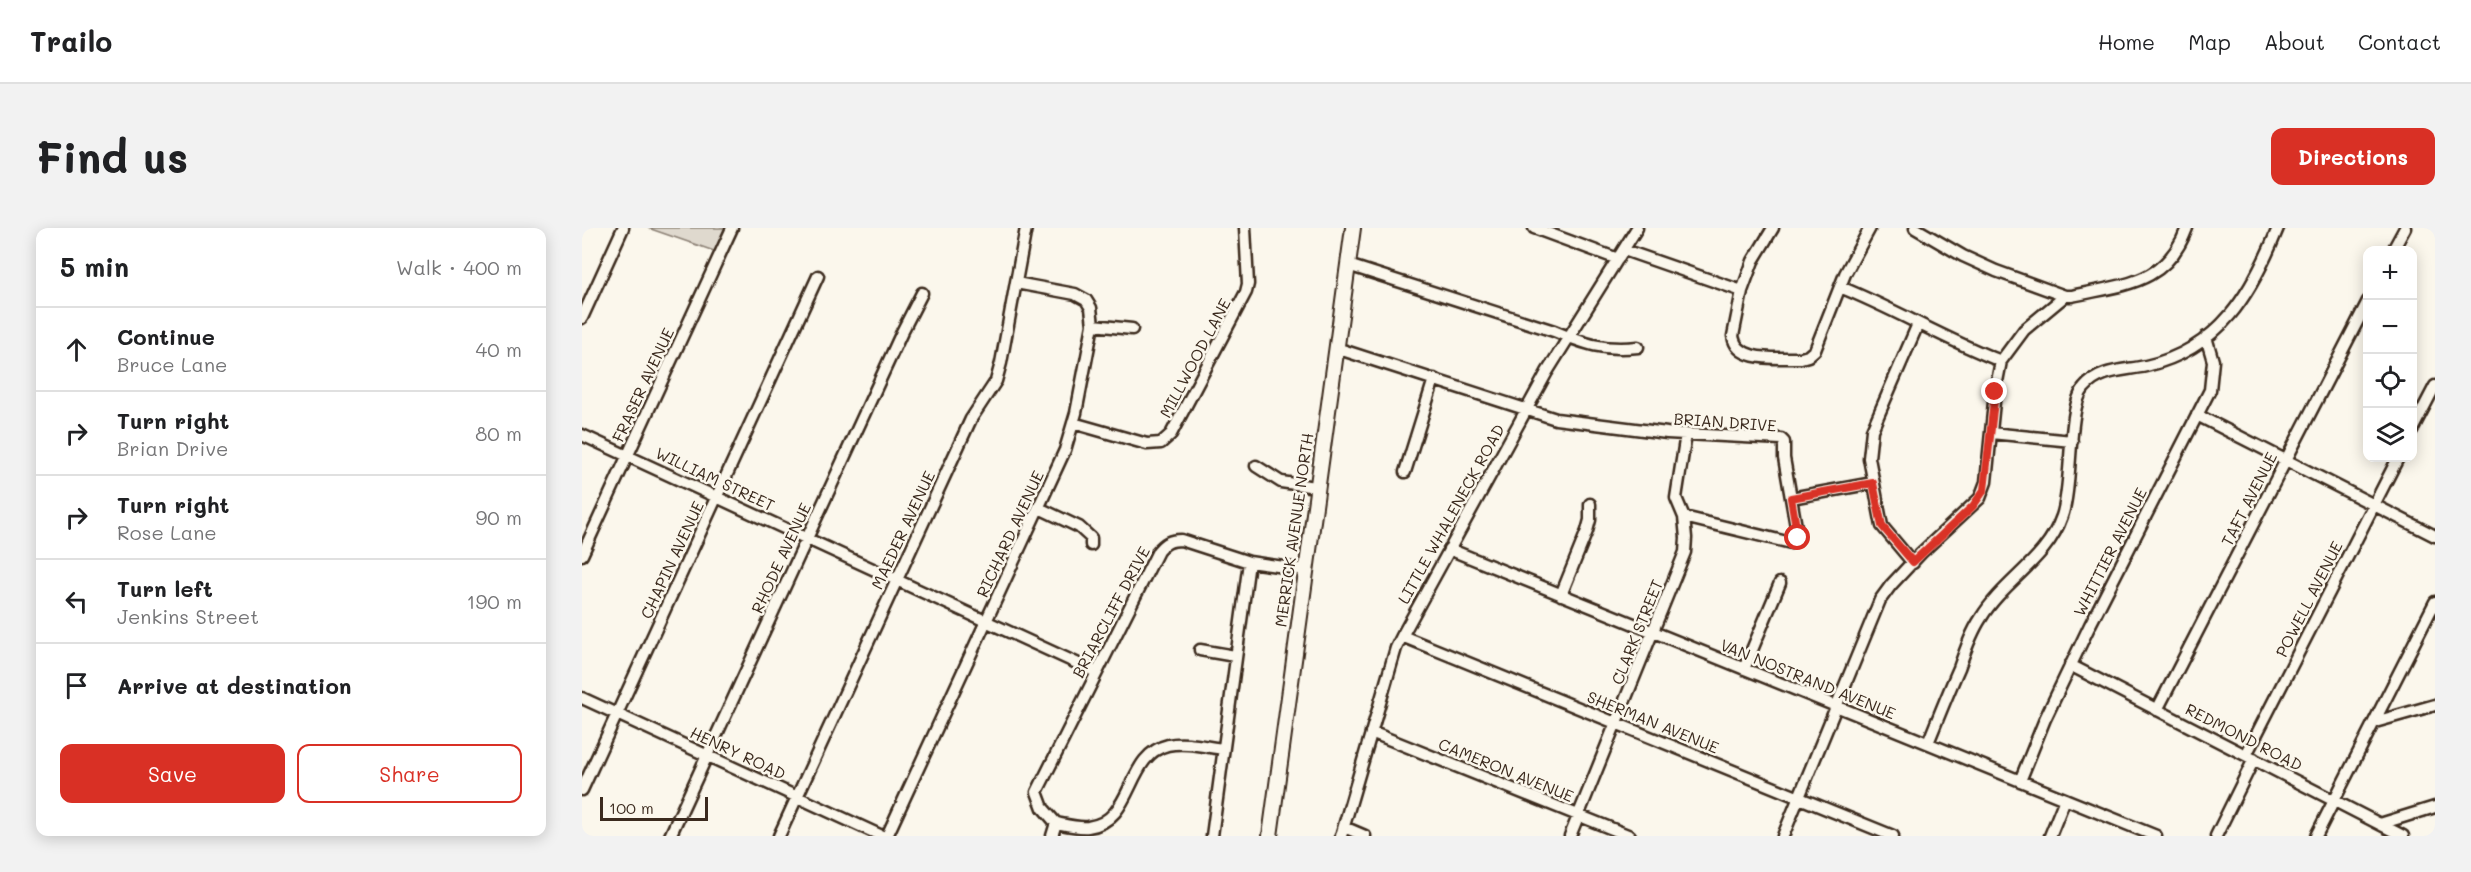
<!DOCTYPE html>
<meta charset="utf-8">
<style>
:root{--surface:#fff;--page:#f2f2f2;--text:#202124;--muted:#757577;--line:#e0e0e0;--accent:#d93025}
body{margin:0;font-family:Mali,sans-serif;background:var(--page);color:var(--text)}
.controls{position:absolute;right:18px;top:18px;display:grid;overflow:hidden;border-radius:12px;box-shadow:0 3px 15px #0003}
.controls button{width:54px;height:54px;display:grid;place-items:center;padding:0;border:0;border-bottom:2px solid var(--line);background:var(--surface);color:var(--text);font:30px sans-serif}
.scale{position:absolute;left:18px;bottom:15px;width:108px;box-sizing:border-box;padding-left:6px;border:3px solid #3b2a1e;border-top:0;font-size:16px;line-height:21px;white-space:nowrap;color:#3b2a1e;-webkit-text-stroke:4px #fbf7ec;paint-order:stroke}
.stop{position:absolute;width:18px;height:18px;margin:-14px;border:4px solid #d93025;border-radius:50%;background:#fff}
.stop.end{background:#d93025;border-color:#fff;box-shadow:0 2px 6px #0008}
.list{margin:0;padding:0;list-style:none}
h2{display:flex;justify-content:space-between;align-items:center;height:78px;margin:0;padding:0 24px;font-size:26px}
h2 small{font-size:20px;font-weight:400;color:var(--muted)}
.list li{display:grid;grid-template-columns:39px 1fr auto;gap:18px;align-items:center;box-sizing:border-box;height:84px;padding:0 24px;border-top:2px solid var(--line)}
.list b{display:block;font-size:22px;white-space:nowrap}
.list p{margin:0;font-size:20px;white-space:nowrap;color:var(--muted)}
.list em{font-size:20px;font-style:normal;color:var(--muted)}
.actions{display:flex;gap:12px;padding:18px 24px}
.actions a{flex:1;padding:14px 0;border:2px solid var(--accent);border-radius:12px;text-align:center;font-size:21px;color:var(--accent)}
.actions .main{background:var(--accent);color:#fff}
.icon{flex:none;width:33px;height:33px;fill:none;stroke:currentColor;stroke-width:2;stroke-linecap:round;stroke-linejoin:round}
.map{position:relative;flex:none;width:1853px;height:608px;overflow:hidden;border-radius:12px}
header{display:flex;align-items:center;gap:36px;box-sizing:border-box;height:84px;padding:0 30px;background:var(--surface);border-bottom:2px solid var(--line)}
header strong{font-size:28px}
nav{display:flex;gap:33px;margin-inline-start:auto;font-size:21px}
.intro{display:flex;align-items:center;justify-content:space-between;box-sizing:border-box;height:144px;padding:0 36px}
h1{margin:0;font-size:42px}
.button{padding:15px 27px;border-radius:12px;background:var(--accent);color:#fff;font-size:21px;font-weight:700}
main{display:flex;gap:36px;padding:0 36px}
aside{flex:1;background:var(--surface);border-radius:12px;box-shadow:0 3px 15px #0003}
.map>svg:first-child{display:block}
</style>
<header>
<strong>Trailo</strong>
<nav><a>Home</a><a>Map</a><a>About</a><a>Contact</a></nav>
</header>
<div class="intro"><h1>Find us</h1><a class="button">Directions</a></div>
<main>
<aside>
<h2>5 min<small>Walk · 400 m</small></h2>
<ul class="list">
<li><svg class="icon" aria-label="ahead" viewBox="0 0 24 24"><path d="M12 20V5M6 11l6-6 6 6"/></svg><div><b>Continue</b><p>Bruce Lane</p></div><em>40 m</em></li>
<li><svg class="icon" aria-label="right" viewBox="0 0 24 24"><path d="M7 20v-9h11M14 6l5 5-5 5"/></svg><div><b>Turn right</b><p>Brian Drive</p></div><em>80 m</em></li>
<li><svg class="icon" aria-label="right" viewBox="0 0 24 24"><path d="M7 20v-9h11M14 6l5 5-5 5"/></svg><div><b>Turn right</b><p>Rose Lane</p></div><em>90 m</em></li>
<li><svg class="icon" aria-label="left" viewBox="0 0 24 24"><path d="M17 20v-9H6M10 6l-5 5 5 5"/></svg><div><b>Turn left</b><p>Jenkins Street</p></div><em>190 m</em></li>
<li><svg class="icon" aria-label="arrive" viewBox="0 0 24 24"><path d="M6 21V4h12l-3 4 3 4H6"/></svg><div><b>Arrive at destination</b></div></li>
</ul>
<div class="actions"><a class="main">Save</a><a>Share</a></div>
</aside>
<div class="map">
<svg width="1853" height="608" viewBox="0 0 1853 608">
<rect width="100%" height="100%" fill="#fbf7ec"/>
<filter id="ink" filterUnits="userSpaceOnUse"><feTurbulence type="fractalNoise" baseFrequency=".0167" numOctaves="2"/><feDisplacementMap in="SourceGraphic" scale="12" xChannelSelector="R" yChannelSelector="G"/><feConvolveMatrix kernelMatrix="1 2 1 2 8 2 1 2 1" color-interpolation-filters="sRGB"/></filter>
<g filter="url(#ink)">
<path fill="#dfd9ce" stroke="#8d8276" stroke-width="1.5" d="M66,0h80l-11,24z"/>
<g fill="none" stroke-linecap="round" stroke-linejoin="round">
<g stroke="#3b2a1e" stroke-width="15">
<path id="minor" d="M952,0l84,31
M1191,0l-20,33 -11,30 -9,45c4,28 47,21 68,22l7,-2 7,-6 30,-76 25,-46
M1333,0l48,28 33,15 69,25h7c52,-12 94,-11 115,-68
M1042,22l118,41
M1811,22l12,-22
M766,37l206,66c31,13 50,20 84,16
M1258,59c55,22 106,53 161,74
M0,90l41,-90
M511,97l39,4
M754,120l220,71 111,14 114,6 3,3v16l14,80 -7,5 -107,-26
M1615,187l238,121
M491,195l74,21 14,-1 10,-9 75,-142 2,-8 -3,-56
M1830,202l23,-44
M1409,205l81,8
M0,207l514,237
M674,238l25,16 35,5
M823,244l29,-93
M1209,270l82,-15
M457,280l40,19 12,11v7
M867,321l707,287
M0,327l150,-327
M1331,335l-31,-37 -13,-68 3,-28 46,-106
M979,367l26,-64 3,-11v-16
M820,408l491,200
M618,422l35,6
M1488,437l333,171
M1162,441l36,-86
M0,470l300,138
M1575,482l211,-409
M1793,494l60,-17
M789,504l259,104
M1346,515c10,-25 20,-50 31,-75 6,-17 12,-35 22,-50 23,-38 66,-58 81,-102 11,-31 5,-109 22,-128 16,-19 39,-17 62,-22 74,-17 106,-73 132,-138
M1664,527l152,-297
M1438,553l25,-62 45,-94 120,-235 3,-29 -7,-24
M0,562l236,-514
M474,595l-13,-15 -6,-16 121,-241c7,-8 12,-11 23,-11l68,22 57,8
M474,595c10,2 22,5 32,4 47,-6 37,-72 80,-82 17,-4 38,2 55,4
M1798,596l55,-17
M762,599l21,9
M88,608l232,-504 20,-39
M197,608l192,-417 25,-38 5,-18 25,-135
M305,608l178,-386 11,-37 17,-88 -2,-17 -5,-8 -11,-6 -59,-11
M470,608l4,-13
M630,608l37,-274
M759,608l55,-188 6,-12 145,-264 90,-144
M988,608l115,-284 1,-14 -2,-21 -8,-19 10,-64
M1201,608l97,-236 11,-15 30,-32 59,-55 6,-16 9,-90 6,-31 23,-31 41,-34
M1468,608l15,-37
M1634,608l38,-77
M1734,608l119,-234"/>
</g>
<g stroke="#3b2a1e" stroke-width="18">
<path id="major" d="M688,608l83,-608"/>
</g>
<use href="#minor" stroke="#fbf7ec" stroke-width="10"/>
<use href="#major" stroke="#fbf7ec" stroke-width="14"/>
</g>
</g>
<g fill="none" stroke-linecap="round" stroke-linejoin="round" filter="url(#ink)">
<path stroke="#d93025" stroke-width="8" d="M1216,310l-7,-40 82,-15 9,43 31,36 60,-56 11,-16 11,-98"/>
</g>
<g text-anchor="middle" stroke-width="5" stroke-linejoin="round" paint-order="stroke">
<g font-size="16" fill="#3b2a1e" stroke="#fbf7ec">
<text transform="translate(613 130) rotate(-62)" y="6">MILLWOOD LANE</text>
<text transform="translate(61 157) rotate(-65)" y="6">FRASER AVENUE</text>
<text transform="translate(1143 194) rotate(4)" y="6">BRIAN DRIVE</text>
<text transform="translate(133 251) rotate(25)" y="6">WILLIAM STREET</text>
<text transform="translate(1667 271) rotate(-63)" y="6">TAFT AVENUE</text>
<text transform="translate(869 286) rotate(-61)" y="6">LITTLE WHALENECK ROAD</text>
<text transform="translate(321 302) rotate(-65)" y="6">MAEDER AVENUE</text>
<text transform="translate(712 302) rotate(-82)" y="6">MERRICK AVENUE NORTH</text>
<text transform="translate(428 306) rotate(-65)" y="6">RICHARD AVENUE</text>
<text transform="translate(1528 324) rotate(-63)" y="6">WHITTIER AVENUE</text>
<text transform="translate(199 330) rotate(-65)" y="6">RHODE AVENUE</text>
<text transform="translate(90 332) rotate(-65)" y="6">CHAPIN AVENUE</text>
<text transform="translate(1727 371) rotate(-63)" y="6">POWELL AVENUE</text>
<text transform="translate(529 384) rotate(-62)" y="6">BRIARCLIFF DRIVE</text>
<text transform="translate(1055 404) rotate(-68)" y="6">CLARK STREET</text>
<text transform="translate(1226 451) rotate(22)" y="6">VAN NOSTRAND AVENUE</text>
<text transform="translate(1071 494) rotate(22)" y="6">SHERMAN AVENUE</text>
<text transform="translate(1662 509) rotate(27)" y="6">REDMOND ROAD</text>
<text transform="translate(156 525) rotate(25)" y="6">HENRY ROAD</text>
<text transform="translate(924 542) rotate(22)" y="6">CAMERON AVENUE</text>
</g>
</g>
</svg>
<div class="controls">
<button>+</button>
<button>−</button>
<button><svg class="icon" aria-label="locate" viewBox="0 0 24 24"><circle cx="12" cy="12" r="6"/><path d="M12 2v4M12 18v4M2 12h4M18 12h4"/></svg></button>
<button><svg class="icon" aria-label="layers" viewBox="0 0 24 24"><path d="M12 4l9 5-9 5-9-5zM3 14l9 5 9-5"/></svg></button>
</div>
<div class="scale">100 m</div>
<div class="stop" style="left:1216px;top:310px"></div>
<div class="stop end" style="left:1413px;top:164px"></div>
</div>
</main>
